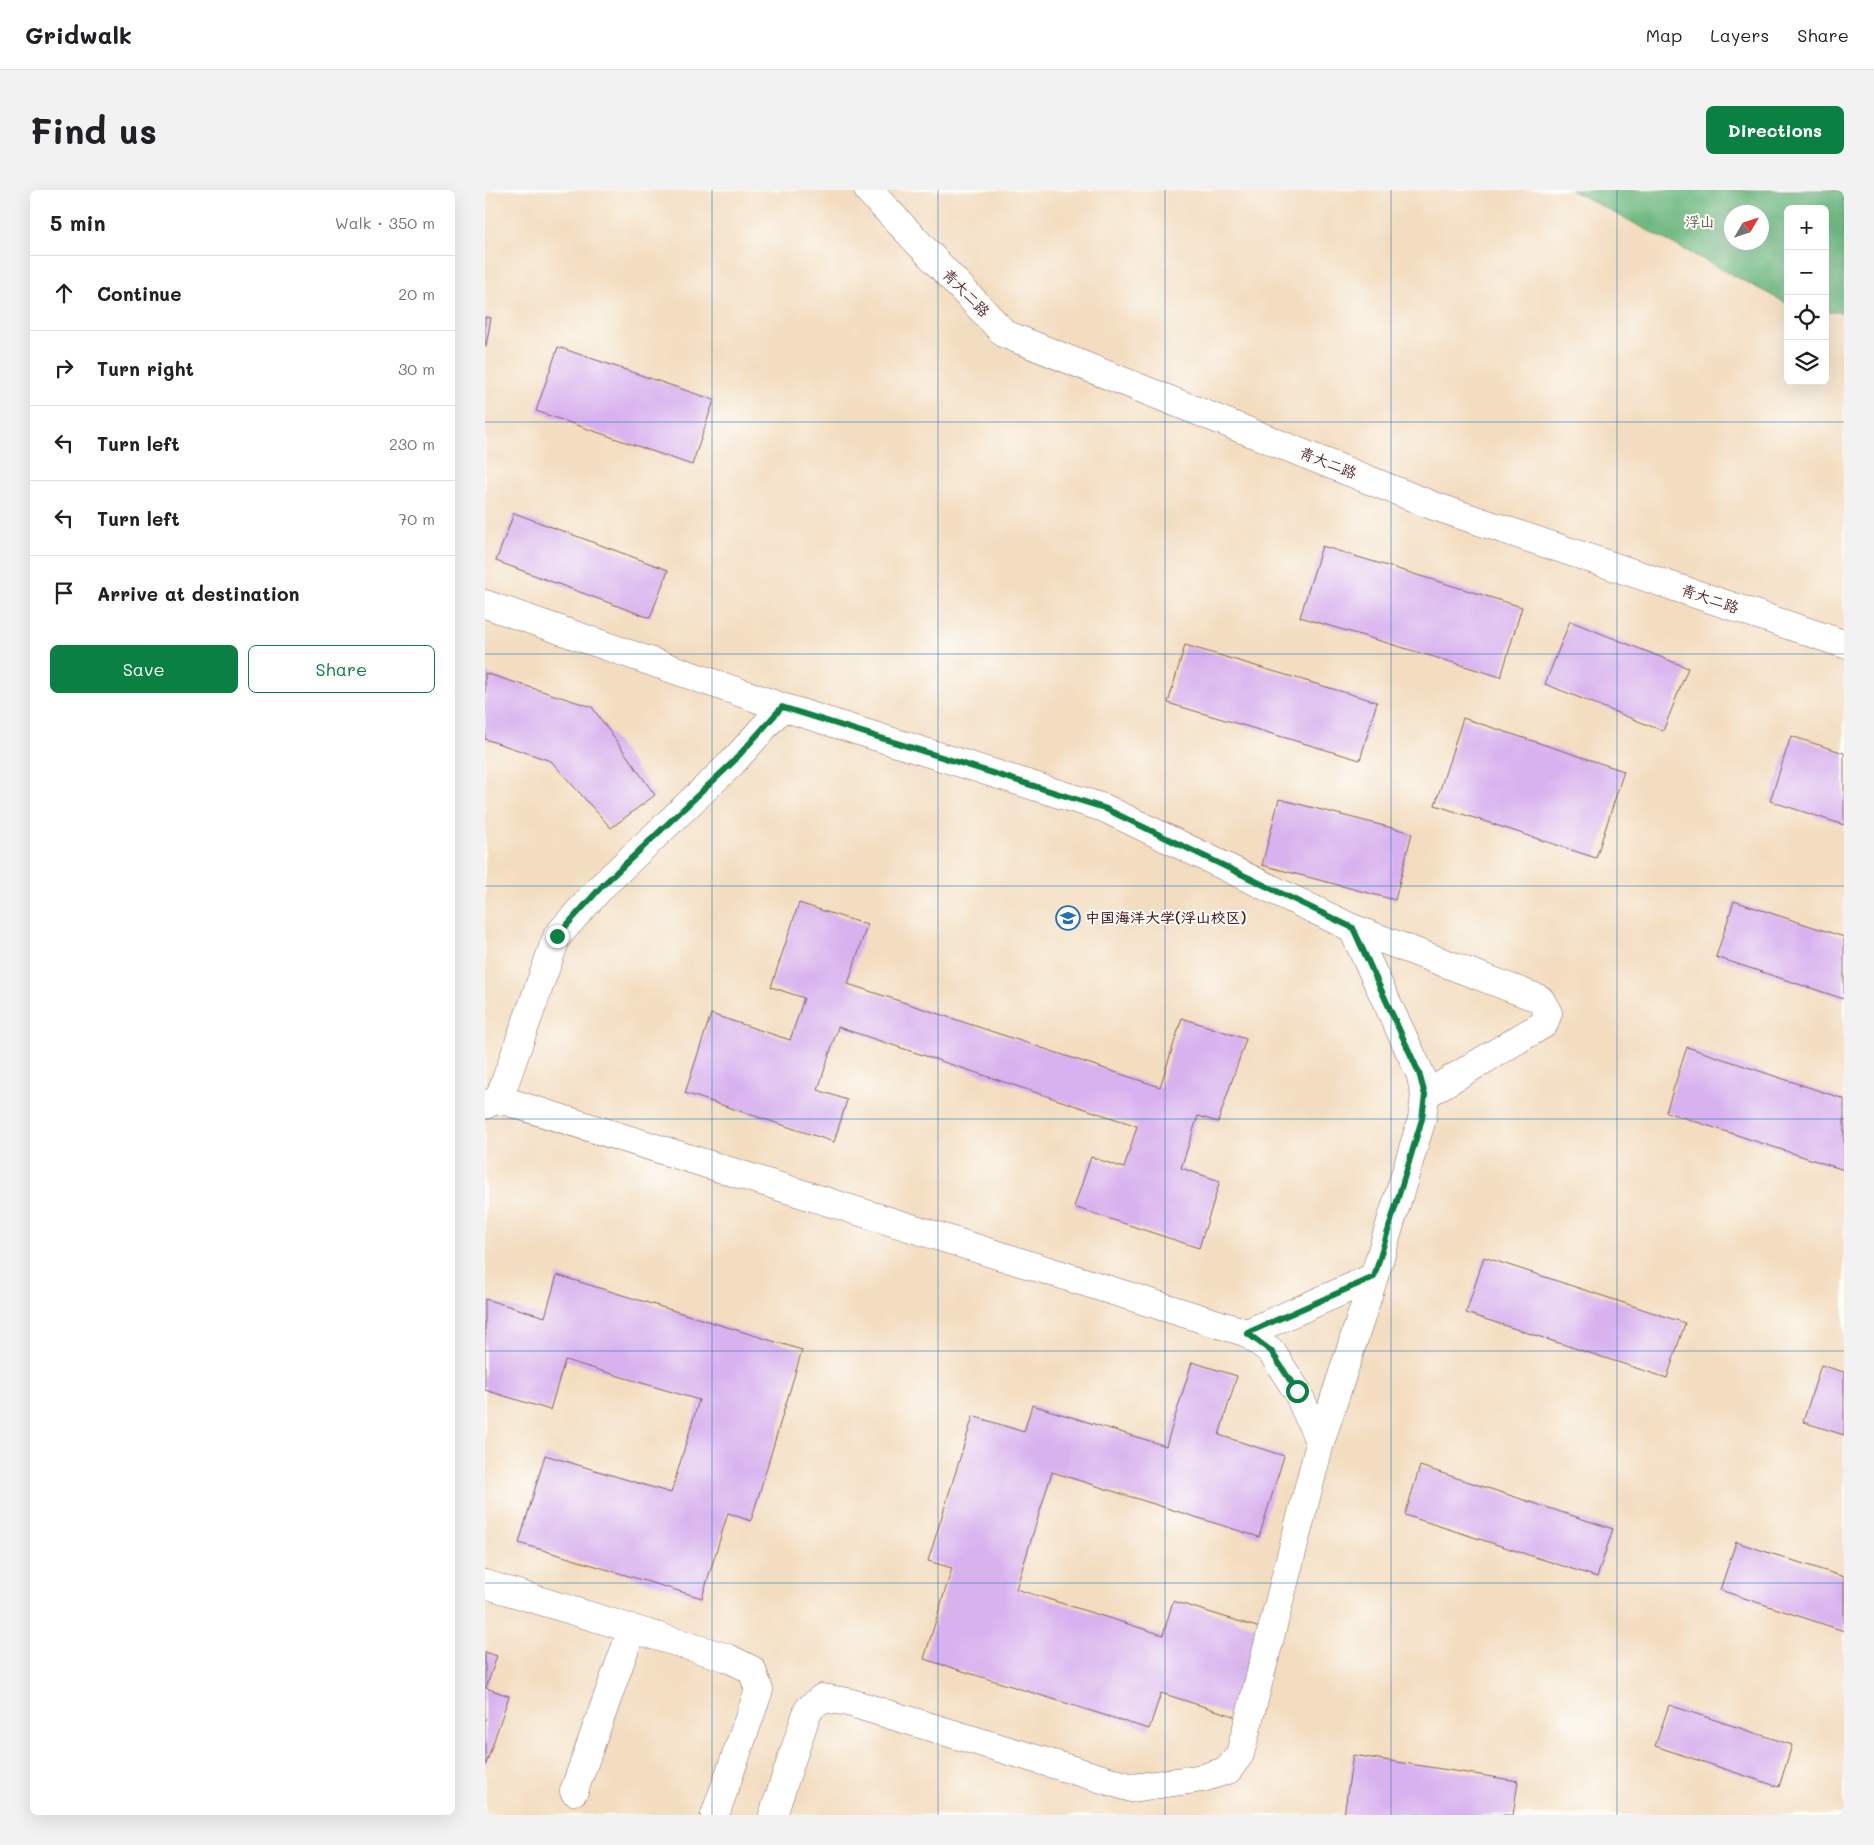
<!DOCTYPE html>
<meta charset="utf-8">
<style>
:root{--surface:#fff;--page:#f2f2f2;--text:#202124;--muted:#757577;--line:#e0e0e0;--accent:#0b8043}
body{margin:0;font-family:Mali,"LXGW WenKai TC",sans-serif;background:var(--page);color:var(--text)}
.controls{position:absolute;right:15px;top:15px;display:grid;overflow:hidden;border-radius:8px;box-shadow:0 5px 20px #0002}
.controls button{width:45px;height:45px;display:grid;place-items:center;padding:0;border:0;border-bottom:1px solid var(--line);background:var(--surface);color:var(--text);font:25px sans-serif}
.compass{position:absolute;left:1239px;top:15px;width:45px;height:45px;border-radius:50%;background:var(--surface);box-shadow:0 5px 20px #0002;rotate:51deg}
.stop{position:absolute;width:15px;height:15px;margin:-11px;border:4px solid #0b8043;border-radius:50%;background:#fff}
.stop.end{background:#0b8043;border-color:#fff;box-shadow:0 1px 5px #0008}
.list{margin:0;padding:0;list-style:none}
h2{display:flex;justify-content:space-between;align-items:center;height:65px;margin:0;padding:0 20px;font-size:21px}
h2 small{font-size:16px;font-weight:400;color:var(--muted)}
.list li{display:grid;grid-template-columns:32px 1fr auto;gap:15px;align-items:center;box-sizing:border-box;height:75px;padding:0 20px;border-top:1px solid var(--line)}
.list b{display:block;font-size:19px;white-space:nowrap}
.list em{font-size:16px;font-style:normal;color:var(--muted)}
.actions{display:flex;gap:10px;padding:15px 20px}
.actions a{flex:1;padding:11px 0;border:1px solid var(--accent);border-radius:8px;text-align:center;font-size:18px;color:var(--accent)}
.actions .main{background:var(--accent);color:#fff}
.icon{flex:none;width:28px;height:28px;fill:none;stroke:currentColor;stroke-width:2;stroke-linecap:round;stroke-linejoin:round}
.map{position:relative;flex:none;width:1359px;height:1625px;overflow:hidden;border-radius:8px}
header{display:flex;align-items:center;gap:30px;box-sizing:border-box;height:70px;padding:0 25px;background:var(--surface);border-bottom:1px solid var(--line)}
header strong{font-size:24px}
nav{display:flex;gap:28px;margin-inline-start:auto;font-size:18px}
.intro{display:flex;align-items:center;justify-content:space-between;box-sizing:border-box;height:120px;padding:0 30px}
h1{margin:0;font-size:35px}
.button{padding:12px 22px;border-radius:8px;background:var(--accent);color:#fff;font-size:18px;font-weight:700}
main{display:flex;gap:30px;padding:0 30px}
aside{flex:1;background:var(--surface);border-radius:8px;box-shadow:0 5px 20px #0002}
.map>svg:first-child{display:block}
</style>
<header>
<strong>Gridwalk</strong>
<nav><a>Map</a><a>Layers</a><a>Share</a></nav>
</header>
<div class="intro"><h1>Find us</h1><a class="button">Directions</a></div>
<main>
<aside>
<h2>5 min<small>Walk · 350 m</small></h2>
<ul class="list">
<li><svg class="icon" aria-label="ahead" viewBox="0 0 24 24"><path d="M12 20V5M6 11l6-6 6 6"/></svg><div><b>Continue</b></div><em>20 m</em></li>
<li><svg class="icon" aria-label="right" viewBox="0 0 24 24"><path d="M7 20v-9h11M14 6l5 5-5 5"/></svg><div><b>Turn right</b></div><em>30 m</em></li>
<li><svg class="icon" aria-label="left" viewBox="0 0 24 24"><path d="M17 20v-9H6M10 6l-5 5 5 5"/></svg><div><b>Turn left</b></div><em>230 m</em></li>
<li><svg class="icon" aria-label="left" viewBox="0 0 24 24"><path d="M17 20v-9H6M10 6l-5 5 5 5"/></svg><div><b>Turn left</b></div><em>70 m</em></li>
<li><svg class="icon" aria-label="arrive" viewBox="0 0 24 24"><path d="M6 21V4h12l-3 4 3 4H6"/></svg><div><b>Arrive at destination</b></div></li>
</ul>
<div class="actions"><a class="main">Save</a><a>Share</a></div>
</aside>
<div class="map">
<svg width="1359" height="1625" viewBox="0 0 1359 1625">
<rect width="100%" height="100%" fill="#fdfcf7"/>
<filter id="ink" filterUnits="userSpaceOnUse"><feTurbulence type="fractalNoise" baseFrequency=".02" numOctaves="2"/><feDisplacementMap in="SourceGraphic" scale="10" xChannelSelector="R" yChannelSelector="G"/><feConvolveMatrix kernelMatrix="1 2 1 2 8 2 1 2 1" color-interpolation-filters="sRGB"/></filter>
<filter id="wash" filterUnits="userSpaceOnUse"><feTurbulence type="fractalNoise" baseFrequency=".0096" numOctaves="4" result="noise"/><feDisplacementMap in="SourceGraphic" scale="20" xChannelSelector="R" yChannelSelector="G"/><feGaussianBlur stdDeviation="1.12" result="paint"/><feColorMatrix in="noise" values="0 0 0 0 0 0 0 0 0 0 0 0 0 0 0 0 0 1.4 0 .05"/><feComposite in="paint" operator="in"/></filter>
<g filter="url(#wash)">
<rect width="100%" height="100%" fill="#f3ddc0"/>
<path fill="#6db880" stroke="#5c6c56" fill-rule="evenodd" d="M1086,0h273v122h-19v-103h-37v95zM1246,22h30v30h-30z"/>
<g id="blocks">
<path fill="#d8b2ee" d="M0,127l6,1 -5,28h-1z
M73,157l156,53 -22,65 -156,-54z
M29,323l154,57 -18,48 -154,-57z
M837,356l200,61 -21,70 -201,-60z
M1085,431l118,47 -25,63 -118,-47z
M700,455l192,57 -17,58 -192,-57z
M0,483l107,34 63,88 -44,33 -60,-67 -66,-22z
M978,528l161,53 -28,87 -161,-53z
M1306,546l53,17v72l-74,-24z
M794,609l133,34 -17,67 -133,-35z
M1249,711l110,36v62l-128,-42z
M314,713l68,22 -19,59 312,103 22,-69 64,21 -28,83 -20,-6 -17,52 39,13 -21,67 -125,-41 17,-50 33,11 13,-42 -299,-99 -20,63 29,10 -13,42 -149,-49 26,-79 79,26 14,-42 -33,-11z
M1202,857l157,52v71l-178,-58z
M999,1067l201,66 -18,55 -201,-65z
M72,1085l245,75 -51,171 -23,-8 -26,85 -183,-55 26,-88 126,38 28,-93 -134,-40 -15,50 -65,-20v-91l60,18z
M707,1172l45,14 -18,59 65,21 -25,81 -207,-65 -36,117 147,46 10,-34 97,30 -27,88 -82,-26 -12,36 -225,-70 28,-91 -24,-7 45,-145 51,16 8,-27 134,41z
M1336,1175l23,7v63l-41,-13z
M935,1276l193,63 -16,48 -192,-62z
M1251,1352l108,35v54l-124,-41z
M0,1462l12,4 -11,32 23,8 -24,71z
M1184,1515l123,40 -13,42 -124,-41z
M868,1565l165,26 -5,34h-169z"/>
</g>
</g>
<g filter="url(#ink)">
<use href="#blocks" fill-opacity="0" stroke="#85625f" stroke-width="1"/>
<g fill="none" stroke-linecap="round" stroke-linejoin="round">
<g stroke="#85625f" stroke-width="29">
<path id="minor" d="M383,0l137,144 429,172 410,138
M0,414l297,103 322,101 248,120 188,71 8,14 -4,11 -119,71
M14,909l58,-163 46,-51 130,-123 49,-55
M0,915l14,-6 748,234 24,18 26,40 23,52 -80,311 -12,16 -25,8 -71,10 -284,-86 -26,-4 -14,12 -35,105
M762,1143l127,-56
M835,1253l54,-166 48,-158 3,-24 -5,-22 -68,-145
M0,1394l243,74 24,12 7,20 -44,125
M89,1601l58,-162"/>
</g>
<use href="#minor" stroke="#fff" stroke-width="28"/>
</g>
</g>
<g fill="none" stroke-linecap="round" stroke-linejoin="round" filter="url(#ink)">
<path stroke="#0b8043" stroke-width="6" d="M72,746l46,-51 130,-123 49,-55 322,101 249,120 66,145 6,22 -3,24 -48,158 -127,56 24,18 26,40"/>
</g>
<path fill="none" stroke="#1f6fb2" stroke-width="1" stroke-opacity="0.55" d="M227,0v1625M453,0v1625M680,0v1625M906,0v1625M1132,0v1625M0,232h1359M0,464h1359M0,696h1359M0,929h1359M0,1161h1359M0,1393h1359"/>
<defs>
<g id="university-ring" transform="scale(1.25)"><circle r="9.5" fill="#fdfcf7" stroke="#1f6fb2" stroke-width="1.5"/><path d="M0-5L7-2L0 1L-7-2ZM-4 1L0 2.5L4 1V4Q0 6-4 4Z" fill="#1f6fb2"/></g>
</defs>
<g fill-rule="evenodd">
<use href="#university-ring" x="583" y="728"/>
</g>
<g text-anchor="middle" stroke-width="4" stroke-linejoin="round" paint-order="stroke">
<g font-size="15" fill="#5c564b" stroke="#fdfcf7">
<text x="1215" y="37">浮山</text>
</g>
<g font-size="15" fill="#4a1f2b" stroke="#fdfcf7">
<text transform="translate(481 103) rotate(46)" y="5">青大二路</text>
<text transform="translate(843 273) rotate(22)" y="5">青大二路</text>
<text transform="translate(1225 409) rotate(19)" y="5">青大二路</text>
</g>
<g font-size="15" font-weight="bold" fill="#4a1f2b" stroke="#fdfcf7" text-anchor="start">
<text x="600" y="733">中国海洋大学(浮山校区)</text>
</g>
</g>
</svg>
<div class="controls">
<button>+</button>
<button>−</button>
<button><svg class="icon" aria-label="locate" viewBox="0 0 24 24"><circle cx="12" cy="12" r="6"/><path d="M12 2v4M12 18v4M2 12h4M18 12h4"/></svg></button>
<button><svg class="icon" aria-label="layers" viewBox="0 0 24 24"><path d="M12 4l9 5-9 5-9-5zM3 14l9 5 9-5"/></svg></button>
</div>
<svg class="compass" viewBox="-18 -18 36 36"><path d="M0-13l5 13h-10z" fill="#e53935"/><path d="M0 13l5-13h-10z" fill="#757577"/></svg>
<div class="stop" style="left:812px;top:1201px"></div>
<div class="stop end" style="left:72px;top:746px"></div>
</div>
</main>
